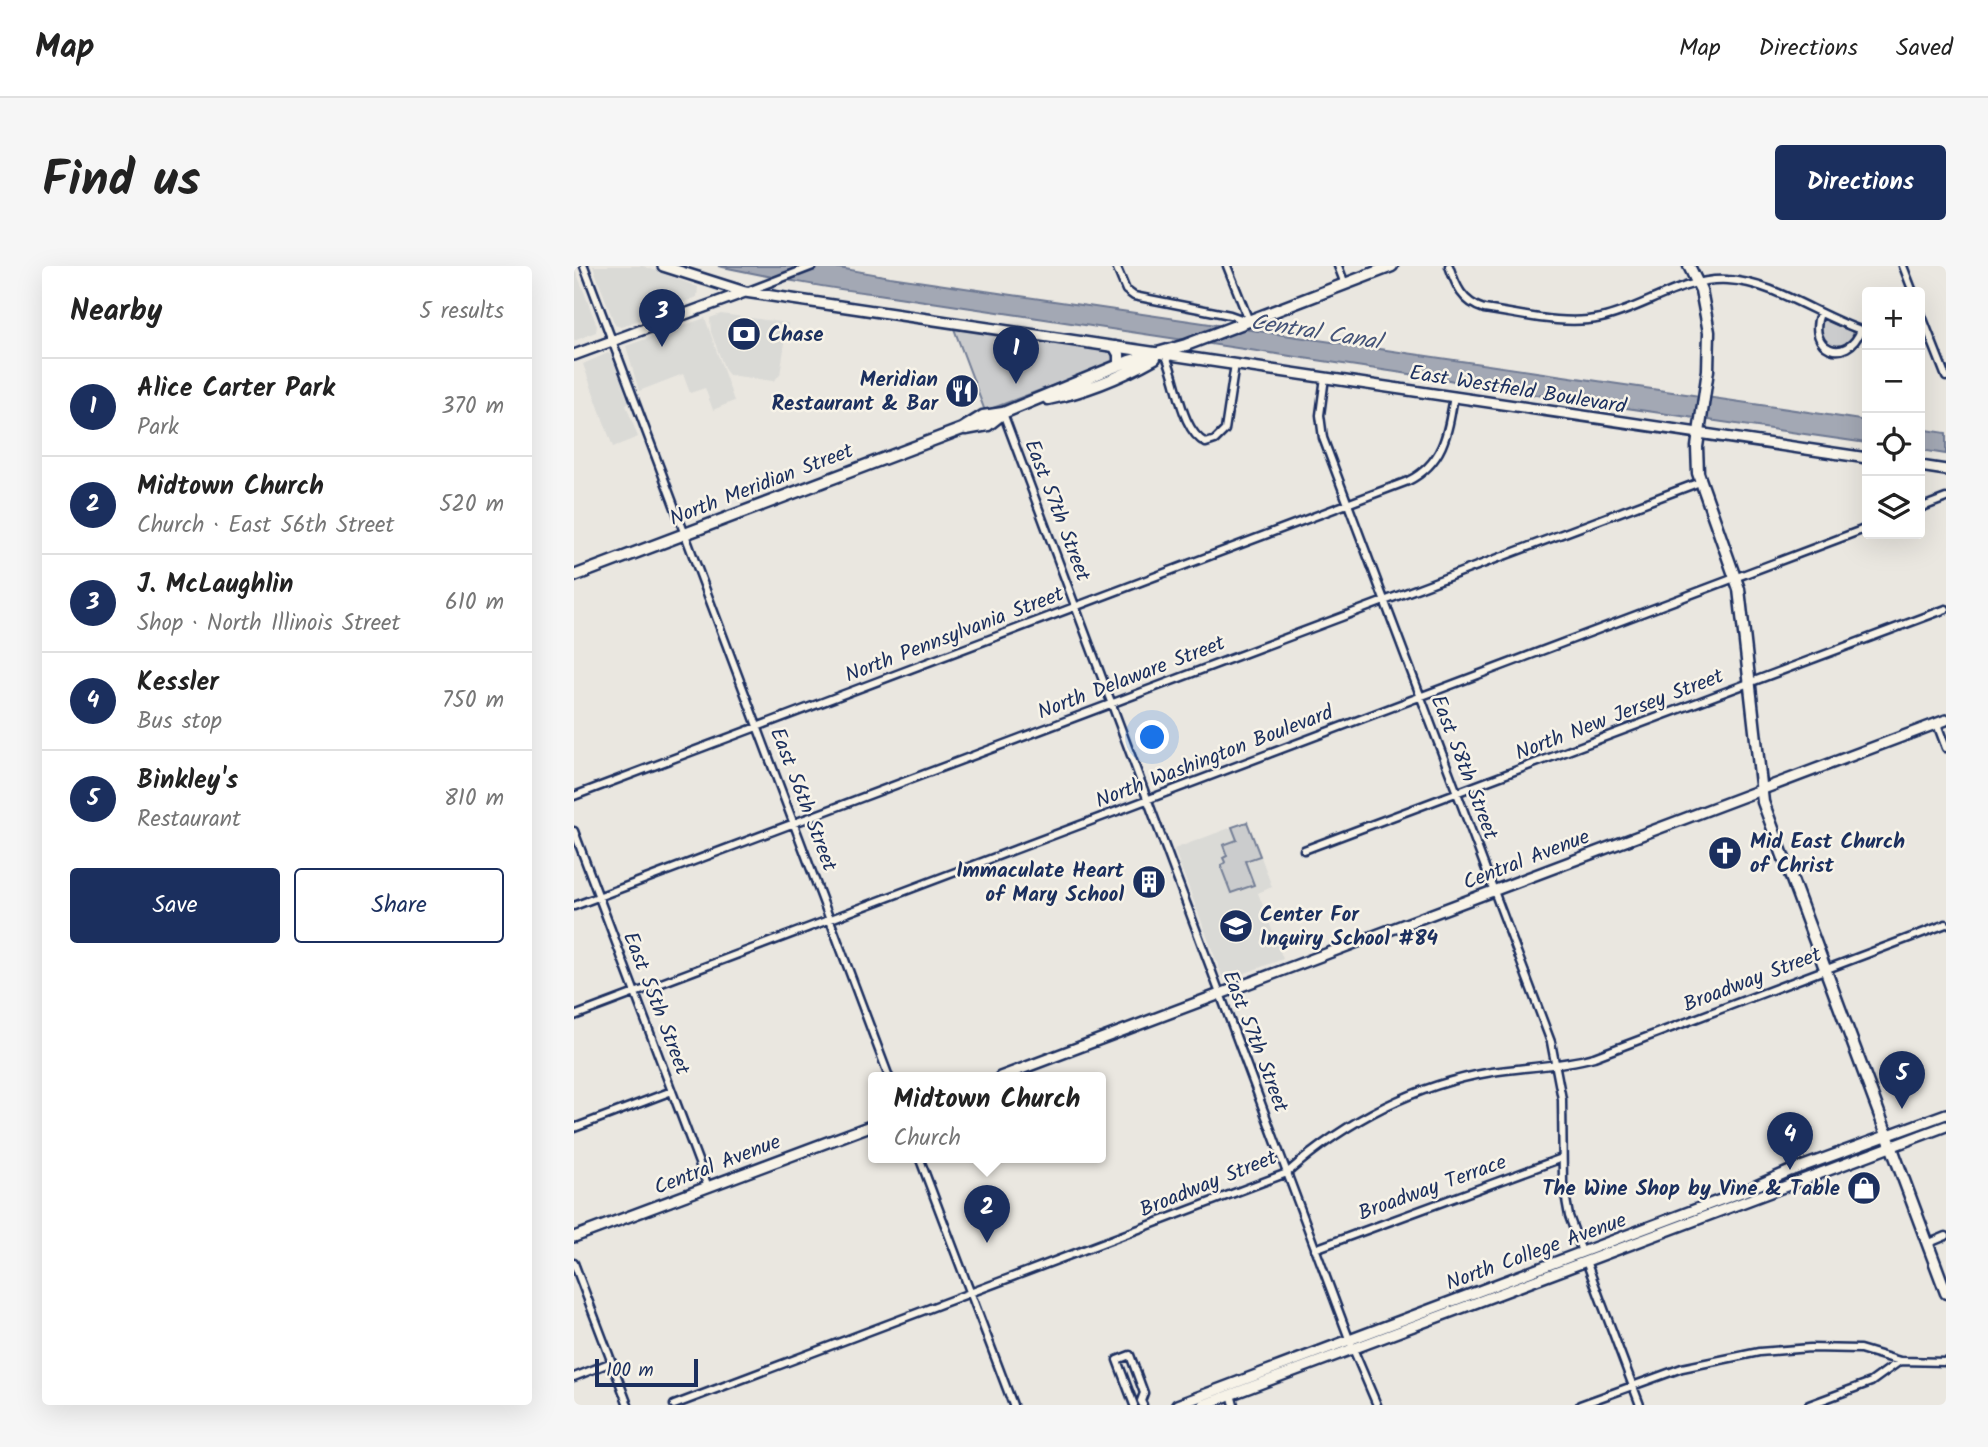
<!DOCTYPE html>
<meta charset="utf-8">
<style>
:root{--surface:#fff;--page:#f6f6f6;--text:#222;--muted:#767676;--line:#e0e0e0;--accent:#1b2f5e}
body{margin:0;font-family:Kalam,sans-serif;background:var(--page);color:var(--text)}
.controls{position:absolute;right:21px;top:21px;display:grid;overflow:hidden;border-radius:7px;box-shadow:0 7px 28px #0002}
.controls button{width:63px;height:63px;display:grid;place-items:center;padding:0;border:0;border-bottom:2px solid var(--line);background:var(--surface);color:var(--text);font:35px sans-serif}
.scale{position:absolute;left:21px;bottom:18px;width:103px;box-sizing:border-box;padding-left:7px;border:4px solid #1b2f5e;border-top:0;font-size:19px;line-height:24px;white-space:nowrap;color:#1b2f5e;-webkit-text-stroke:5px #f7f3e8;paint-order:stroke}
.you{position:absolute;left:579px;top:472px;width:24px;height:24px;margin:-18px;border:5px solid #fff;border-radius:50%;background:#1a73e8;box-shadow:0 0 0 10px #1a73e833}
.badge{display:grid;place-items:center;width:46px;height:46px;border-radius:50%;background:var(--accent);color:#fff;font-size:23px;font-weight:700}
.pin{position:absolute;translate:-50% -58px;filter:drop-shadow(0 2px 4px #0008)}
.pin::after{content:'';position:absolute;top:37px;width:24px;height:21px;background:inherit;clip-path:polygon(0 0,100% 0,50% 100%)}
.popup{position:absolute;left:294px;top:806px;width:238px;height:91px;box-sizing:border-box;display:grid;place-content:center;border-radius:7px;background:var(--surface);filter:drop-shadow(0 2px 5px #0005);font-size:23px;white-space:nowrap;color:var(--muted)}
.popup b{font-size:26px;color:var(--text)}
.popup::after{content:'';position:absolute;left:50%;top:100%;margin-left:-14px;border:14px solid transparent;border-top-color:var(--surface)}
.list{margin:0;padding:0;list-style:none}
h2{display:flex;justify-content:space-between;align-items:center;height:91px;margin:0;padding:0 28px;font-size:30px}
h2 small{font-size:23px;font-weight:400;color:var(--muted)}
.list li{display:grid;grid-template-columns:46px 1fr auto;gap:21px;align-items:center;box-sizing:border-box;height:98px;padding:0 28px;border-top:2px solid var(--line)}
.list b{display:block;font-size:26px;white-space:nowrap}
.list p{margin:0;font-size:23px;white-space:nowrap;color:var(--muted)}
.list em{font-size:23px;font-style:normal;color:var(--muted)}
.actions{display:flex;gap:14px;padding:21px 28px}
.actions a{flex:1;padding:16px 0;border:2px solid var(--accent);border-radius:7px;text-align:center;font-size:24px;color:var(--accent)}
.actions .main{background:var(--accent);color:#fff}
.icon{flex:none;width:38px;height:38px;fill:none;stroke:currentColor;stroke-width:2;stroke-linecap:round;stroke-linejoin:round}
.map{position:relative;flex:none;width:1372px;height:1139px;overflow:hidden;border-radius:7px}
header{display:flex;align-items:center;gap:42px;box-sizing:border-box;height:98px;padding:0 35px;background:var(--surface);border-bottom:2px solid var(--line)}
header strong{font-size:33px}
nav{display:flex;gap:38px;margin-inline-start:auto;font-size:24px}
.intro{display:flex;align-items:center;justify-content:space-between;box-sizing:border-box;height:168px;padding:0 42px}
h1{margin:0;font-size:49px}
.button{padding:18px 32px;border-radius:7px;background:var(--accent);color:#fff;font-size:24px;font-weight:700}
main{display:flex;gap:42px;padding:0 42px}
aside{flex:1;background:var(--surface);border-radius:7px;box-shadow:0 7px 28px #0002}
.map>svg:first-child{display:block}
</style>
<header>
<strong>Map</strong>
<nav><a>Map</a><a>Directions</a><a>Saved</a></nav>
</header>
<div class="intro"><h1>Find us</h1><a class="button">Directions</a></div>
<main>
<aside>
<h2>Nearby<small>5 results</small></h2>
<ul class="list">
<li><span class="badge">1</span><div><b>Alice Carter Park</b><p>Park</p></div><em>370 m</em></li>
<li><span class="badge">2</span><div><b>Midtown Church</b><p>Church · East 56th Street</p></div><em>520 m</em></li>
<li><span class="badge">3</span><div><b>J. McLaughlin</b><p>Shop · North Illinois Street</p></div><em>610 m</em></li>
<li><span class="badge">4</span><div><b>Kessler</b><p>Bus stop</p></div><em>750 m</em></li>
<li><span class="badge">5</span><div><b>Binkley's</b><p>Restaurant</p></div><em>810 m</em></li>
</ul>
<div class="actions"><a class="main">Save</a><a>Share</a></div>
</aside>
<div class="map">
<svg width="1372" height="1139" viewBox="0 0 1372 1139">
<rect width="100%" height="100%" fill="#eae7e0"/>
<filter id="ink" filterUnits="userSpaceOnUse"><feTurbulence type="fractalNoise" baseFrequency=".0143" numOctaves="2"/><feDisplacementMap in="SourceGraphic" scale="14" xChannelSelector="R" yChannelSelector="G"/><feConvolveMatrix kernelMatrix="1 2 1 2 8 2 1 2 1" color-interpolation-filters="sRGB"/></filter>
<g filter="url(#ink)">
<path fill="#dadad6" d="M0,0l23,60 -1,6 -22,9z
M19,0h50l55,21 -1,10 -76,30 -6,-2z
M147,48l67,9 -8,52 -7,6 -44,-6 -4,-5 -14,-38 -1,-14z
M131,52l29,83 -21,9 -8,-22 -15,5 -7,-19 -44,17 -13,-45z
M34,87l3,2 18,48 -3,2 12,32 -25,10 -30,-83z
M674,555l24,66 -14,6 25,66 -59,22 -50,-132z"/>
<path fill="#cbcccd" stroke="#737e96" stroke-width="2" d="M1249,53l29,12 1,6c-7,10 -16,11 -27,6l-4,-7 -1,-15z
M379,60l157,24 5,12 -130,49z
M673,556l13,34 -15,5 9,24 -23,8 -10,-26 4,-5 -2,-4 4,-2 -4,-11 14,-5 -5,-13z"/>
<path fill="#a3a8b4" stroke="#6d7892" stroke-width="2" d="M144,0h110l62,11 925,136 52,8v22l-392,-57 -26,-6 -571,-86c-54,-6 -107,-17 -160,-28z
M1346,163l26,4v21l-26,-4z"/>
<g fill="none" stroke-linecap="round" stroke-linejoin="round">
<g stroke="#1b2f5e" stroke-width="11">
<path id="street" d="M10,0l305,811
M542,0l10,24 8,6 96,19 17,6
M653,0l22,55
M764,0l7,18
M875,0c7,20 13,36 35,43 37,5 79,17 117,9 42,-9 82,-41 127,-38 47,2 94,39 139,52
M1329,0l10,26
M172,26l67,-26
M1346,45l26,66
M1246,47c-14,37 27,53 41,17
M591,88c13,26 15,76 41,89l9,-3 10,-10 10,-66
M751,111l-5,38 3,23 228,604 11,57 1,84 6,33 13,36
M429,147l348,931 26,61
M1346,242l26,-10
M1363,458l9,24
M0,530l834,-315c36,-18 40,-49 46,-85
M0,565l134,356
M730,584l642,-241
M0,640l1126,-424
M0,750l1293,-488
M0,862l98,-37
M345,891l94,248
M1353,978l19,-8
M741,983l247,-91
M1012,995l54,144
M0,997l54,142
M0,1111l38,-15
M657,1128l3,11
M100,1139l613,-232c59,-52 127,-88 205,-101 34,-5 69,-6 102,-15l352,-133
M560,1139l-17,-45 13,-5 14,38 -3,8 2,4
M1006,1139l102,-37 77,-16 51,-4 50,1 40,12
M1235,1139l62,-23 29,-21 46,1"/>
</g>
<g stroke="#1b2f5e" stroke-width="14">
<path id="secondary" d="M89,0l82,26 1122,166
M0,89l171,-63
M1346,200l26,4
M426,811l946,-357
M0,971l299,-112
M603,1139l570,-215 43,-19 156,-57
M629,1139l743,-279"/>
</g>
<g stroke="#1b2f5e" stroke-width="15">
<path id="primary" d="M1115,0l12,24 8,42 -1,38 -11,77 1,26 41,116 24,213 183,491
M541,81l4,7v11
M474,133c36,-7 75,-23 107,-41
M392,163l22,-4 14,-11
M0,310l388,-147 21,-13 20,-3 126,-52 57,-16 206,-79"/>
</g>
<use href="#street" stroke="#f7f3e8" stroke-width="6"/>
<use href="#secondary" stroke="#f7f3e8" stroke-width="9"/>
<use href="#primary" stroke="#f7f3e8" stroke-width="10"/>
</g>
</g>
<defs>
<g id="bank-disc" transform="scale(1.75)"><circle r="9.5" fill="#1b2f5e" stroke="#f7f3e8"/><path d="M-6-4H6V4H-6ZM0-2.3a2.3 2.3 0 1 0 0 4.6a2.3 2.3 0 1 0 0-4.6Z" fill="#fff"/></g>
<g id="restaurant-disc" transform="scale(1.75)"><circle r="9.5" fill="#1b2f5e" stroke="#f7f3e8"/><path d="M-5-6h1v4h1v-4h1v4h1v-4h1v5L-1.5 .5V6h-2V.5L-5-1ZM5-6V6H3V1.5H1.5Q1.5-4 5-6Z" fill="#fff"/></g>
<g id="church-disc" transform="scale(1.75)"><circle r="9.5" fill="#1b2f5e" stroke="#f7f3e8"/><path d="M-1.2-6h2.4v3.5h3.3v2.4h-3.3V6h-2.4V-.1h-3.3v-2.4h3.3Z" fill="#fff"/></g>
<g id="building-disc" transform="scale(1.75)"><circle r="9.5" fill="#1b2f5e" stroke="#f7f3e8"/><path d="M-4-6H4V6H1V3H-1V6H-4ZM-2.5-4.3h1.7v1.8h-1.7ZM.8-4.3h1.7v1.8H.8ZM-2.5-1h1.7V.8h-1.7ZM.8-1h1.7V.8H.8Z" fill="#fff"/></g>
<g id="school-disc" transform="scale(1.75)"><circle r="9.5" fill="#1b2f5e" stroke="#f7f3e8"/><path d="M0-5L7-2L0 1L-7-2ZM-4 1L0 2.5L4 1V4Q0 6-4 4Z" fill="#fff"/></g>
<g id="shop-disc" transform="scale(1.75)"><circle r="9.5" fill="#1b2f5e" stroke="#f7f3e8"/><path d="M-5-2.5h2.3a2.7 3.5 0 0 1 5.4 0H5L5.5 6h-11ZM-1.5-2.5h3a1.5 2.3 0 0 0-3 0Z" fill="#fff"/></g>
</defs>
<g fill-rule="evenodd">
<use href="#bank-disc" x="170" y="68"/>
<use href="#restaurant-disc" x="388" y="125"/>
<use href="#church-disc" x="1151" y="587"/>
<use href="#building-disc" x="575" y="616"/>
<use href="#school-disc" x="662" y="660"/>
<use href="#shop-disc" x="1290" y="922"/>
</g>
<g text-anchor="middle" stroke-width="5" stroke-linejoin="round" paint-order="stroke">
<g font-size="21" font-weight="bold" fill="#1b2f5e" stroke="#f7f3e8" text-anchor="start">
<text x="194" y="75">Chase</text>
<text x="364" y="120" text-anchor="end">Meridian<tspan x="364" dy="24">Restaurant &amp; Bar</tspan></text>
<text x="1176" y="582">Mid East Church<tspan x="1176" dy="24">of Christ</tspan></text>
<text x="550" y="611" text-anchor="end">Immaculate Heart<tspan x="550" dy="24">of Mary School</tspan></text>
<text x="686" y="655">Center For<tspan x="686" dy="24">Inquiry School #84</tspan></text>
<text x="1266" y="929" text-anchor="end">The Wine Shop by Vine &amp; Table</text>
</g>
<g font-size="21" fill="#1b2f5e" stroke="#f7f3e8">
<text transform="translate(944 123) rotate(9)" y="7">East Westfield Boulevard</text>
<text transform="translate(187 218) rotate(-21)" y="7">North Meridian Street</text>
<text transform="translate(484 244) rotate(69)" y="7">East 57th Street</text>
<text transform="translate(380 368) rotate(-21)" y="7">North Pennsylvania Street</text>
<text transform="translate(557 411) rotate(-21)" y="7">North Delaware Street</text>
<text transform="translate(1045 448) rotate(-21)" y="7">North New Jersey Street</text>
<text transform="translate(640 490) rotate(-21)" y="7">North Washington Boulevard</text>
<text transform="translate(891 501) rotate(69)" y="7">East 58th Street</text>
<text transform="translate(230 533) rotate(69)" y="7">East 56th Street</text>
<text transform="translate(952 593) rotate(-21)" y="7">Central Avenue</text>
<text transform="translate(1178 713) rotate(-21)" y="7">Broadway Street</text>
<text transform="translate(83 737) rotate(69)" y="7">East 55th Street</text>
<text transform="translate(682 775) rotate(69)" y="7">East 57th Street</text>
<text transform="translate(143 898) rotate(-21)" y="7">Central Avenue</text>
<text transform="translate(634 917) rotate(-22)" y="7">Broadway Street</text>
<text transform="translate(858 921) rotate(-20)" y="7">Broadway Terrace</text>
<text transform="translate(962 985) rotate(-20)" y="7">North College Avenue</text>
</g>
<g font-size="23" font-style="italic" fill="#445378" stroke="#f7f3e8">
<text transform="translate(742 65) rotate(9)" y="8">Central Canal</text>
</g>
</g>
</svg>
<div class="controls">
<button>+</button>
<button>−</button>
<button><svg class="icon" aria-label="locate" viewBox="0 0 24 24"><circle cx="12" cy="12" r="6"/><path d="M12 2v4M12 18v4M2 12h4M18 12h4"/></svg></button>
<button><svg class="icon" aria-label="layers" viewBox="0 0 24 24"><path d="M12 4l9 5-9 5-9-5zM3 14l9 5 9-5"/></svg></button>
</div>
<div class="scale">100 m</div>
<div class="you"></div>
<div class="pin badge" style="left:442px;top:118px">1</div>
<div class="pin badge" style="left:413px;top:977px">2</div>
<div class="popup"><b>Midtown Church</b>Church</div>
<div class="pin badge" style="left:88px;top:81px">3</div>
<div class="pin badge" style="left:1216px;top:904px">4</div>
<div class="pin badge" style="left:1328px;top:843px">5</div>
</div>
</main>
